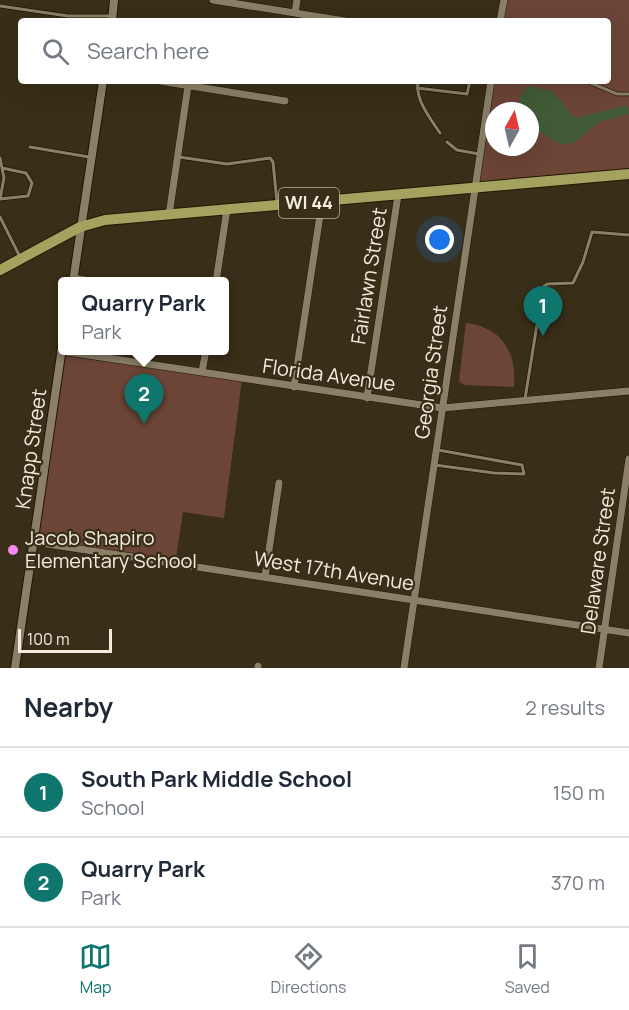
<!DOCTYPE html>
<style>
:root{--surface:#fff;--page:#f6f6f7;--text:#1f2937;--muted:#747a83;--line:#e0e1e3;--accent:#0f766e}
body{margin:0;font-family:Manrope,sans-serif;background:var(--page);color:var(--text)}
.compass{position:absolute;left:485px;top:102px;width:54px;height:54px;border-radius:50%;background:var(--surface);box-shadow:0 6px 24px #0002;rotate:8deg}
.scale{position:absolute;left:18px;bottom:15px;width:94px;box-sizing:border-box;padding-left:6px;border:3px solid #f2eddf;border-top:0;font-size:16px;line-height:21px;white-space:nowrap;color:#f2eddf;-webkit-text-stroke:4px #392f18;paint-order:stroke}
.you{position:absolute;left:440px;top:240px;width:21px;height:21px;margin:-15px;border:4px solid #fff;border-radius:50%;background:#1a73e8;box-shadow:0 0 0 9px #1a73e833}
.badge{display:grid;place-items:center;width:39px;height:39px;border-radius:50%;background:var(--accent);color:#fff;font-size:20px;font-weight:700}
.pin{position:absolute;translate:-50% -50px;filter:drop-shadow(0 2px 3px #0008)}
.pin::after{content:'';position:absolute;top:32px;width:21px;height:18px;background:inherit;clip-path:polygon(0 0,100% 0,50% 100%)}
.popup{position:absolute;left:58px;top:277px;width:171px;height:78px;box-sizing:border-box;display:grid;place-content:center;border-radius:6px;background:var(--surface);filter:drop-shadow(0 2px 4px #0005);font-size:20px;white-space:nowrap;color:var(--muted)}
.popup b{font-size:22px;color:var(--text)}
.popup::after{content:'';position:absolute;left:50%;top:100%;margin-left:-12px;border:12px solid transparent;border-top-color:var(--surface)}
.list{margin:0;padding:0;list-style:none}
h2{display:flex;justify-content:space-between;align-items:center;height:78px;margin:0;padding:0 24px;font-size:26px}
h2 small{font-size:20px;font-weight:400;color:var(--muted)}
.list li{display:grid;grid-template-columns:39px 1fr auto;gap:18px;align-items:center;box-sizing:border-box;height:90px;padding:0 24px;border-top:2px solid var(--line)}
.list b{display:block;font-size:22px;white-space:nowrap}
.list p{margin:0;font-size:20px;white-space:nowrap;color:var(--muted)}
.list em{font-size:20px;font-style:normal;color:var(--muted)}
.icon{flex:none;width:33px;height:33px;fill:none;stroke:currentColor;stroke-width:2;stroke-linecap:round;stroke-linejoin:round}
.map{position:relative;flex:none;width:629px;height:668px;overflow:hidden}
.search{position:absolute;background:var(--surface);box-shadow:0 6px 24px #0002;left:18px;right:18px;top:18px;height:66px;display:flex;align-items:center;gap:15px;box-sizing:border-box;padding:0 21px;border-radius:6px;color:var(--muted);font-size:22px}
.sheet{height:258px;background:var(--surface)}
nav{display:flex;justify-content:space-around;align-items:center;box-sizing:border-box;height:84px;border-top:2px solid var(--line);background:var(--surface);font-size:16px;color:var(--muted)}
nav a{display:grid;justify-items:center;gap:3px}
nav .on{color:var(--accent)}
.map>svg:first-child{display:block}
</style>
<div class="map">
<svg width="629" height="668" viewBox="0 0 629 668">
<rect width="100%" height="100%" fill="#392f18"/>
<path fill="#6c4537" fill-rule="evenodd" d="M504,0h125v175l-155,13 17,-107h117v-60h-108zM494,111h36v36h-36z
M466,323c36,4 51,30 48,64l-50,-2 -5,-4z
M61,351l181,28 -18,139 -41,-6 -8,52 -141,-22z"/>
<path fill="#415c36" d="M528,86l24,5 23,27 52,-13 2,9 -30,8 -24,20 -8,2h-7l-30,-18v-15h-9l-2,-14z"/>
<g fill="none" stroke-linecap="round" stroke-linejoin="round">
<g stroke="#201702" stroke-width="4.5">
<path id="service" d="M0,6l68,10h42
M418,81c-3,19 12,37 22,52
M586,81l31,13h12
M417,88l50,6 3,-13
M447,142l10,8 22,4
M30,147l59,10
M179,157l48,7 43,-6 3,4 4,40
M0,158l4,20 -4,21
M0,199l28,-3 4,-13 -6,-10 -24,-5
M0,217l20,40
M525,399l18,-112 4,-3 26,-1 10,-21 9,-30 37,3
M435,465l59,8 30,1 -2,-9 -84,-15"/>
</g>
<g stroke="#201702" stroke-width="8">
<path id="minor" d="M213,0l132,21
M295,13l2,-13
M500,21l4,-21
M160,81l125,20
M169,215l19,-129
M73,278l22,4
M216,282l11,-73
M61,351l381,57 187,-17
M202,372l4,-22
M294,387l28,-185
M367,398l31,-203
M34,542l595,91
M265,577l14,-94
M258,668v-2
M404,668l87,-587
M599,668l30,-209"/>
</g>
<g stroke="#201702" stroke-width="10">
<path id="tertiary" d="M112,21l2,-21
M73,282l30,-201
M15,668l48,-327"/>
</g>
<g stroke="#201702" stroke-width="12">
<path id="primary" d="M0,270l80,-43 25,-7 524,-46"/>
</g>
<use href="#service" stroke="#8b8067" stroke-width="3"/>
<use href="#minor" stroke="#8b8067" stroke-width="7"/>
<use href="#tertiary" stroke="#8b8067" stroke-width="8"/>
<use href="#primary" stroke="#a3a25f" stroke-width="10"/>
</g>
<circle fill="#f389f1" stroke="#392f18" stroke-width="2" cx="13" cy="550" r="6"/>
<g text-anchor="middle" stroke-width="4.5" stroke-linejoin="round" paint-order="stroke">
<rect fill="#392f18" stroke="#bab4a3" stroke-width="1.5" x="279" y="188" width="60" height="30" rx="4.5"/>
<g font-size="18" font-weight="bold" fill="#f2eddf">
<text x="309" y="209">WI 44</text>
</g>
<g font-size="20" fill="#f2eddf" stroke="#392f18">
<text transform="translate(369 276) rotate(-81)" y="7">Fairlawn Street</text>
<text transform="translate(431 372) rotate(-82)" y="7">Georgia Street</text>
<text transform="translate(329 375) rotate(8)" y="7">Florida Avenue</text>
<text transform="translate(31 449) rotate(-82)" y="7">Knapp Street</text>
<text transform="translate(598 561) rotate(-82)" y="7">Delaware Street</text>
<text transform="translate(334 571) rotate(9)" y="7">West 17th Avenue</text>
</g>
<g font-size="20" fill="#f2eddf" stroke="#392f18" text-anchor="start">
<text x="25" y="545">Jacob Shapiro<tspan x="25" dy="23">Elementary School</tspan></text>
</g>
</g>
</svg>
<svg class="compass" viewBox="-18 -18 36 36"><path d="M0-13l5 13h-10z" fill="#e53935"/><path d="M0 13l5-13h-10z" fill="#747a83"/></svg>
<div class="scale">100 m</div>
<div class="you"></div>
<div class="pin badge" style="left:543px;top:336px">1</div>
<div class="pin badge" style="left:144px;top:424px">2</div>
<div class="popup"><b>Quarry Park</b>Park</div>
<div class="search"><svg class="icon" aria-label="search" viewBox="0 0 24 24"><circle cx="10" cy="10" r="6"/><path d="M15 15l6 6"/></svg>Search here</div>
</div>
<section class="sheet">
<h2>Nearby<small>2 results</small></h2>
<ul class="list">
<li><span class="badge">1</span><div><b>South Park Middle School</b><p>School</p></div><em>150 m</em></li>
<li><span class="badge">2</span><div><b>Quarry Park</b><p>Park</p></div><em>370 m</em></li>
</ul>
</section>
<nav>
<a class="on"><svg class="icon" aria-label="map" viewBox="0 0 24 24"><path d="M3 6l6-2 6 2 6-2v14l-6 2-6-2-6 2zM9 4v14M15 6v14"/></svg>Map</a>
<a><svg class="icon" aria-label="directions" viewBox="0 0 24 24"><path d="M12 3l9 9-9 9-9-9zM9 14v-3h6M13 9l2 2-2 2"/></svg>Directions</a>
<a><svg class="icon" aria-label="saved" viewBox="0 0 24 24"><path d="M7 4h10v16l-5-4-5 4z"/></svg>Saved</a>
</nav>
